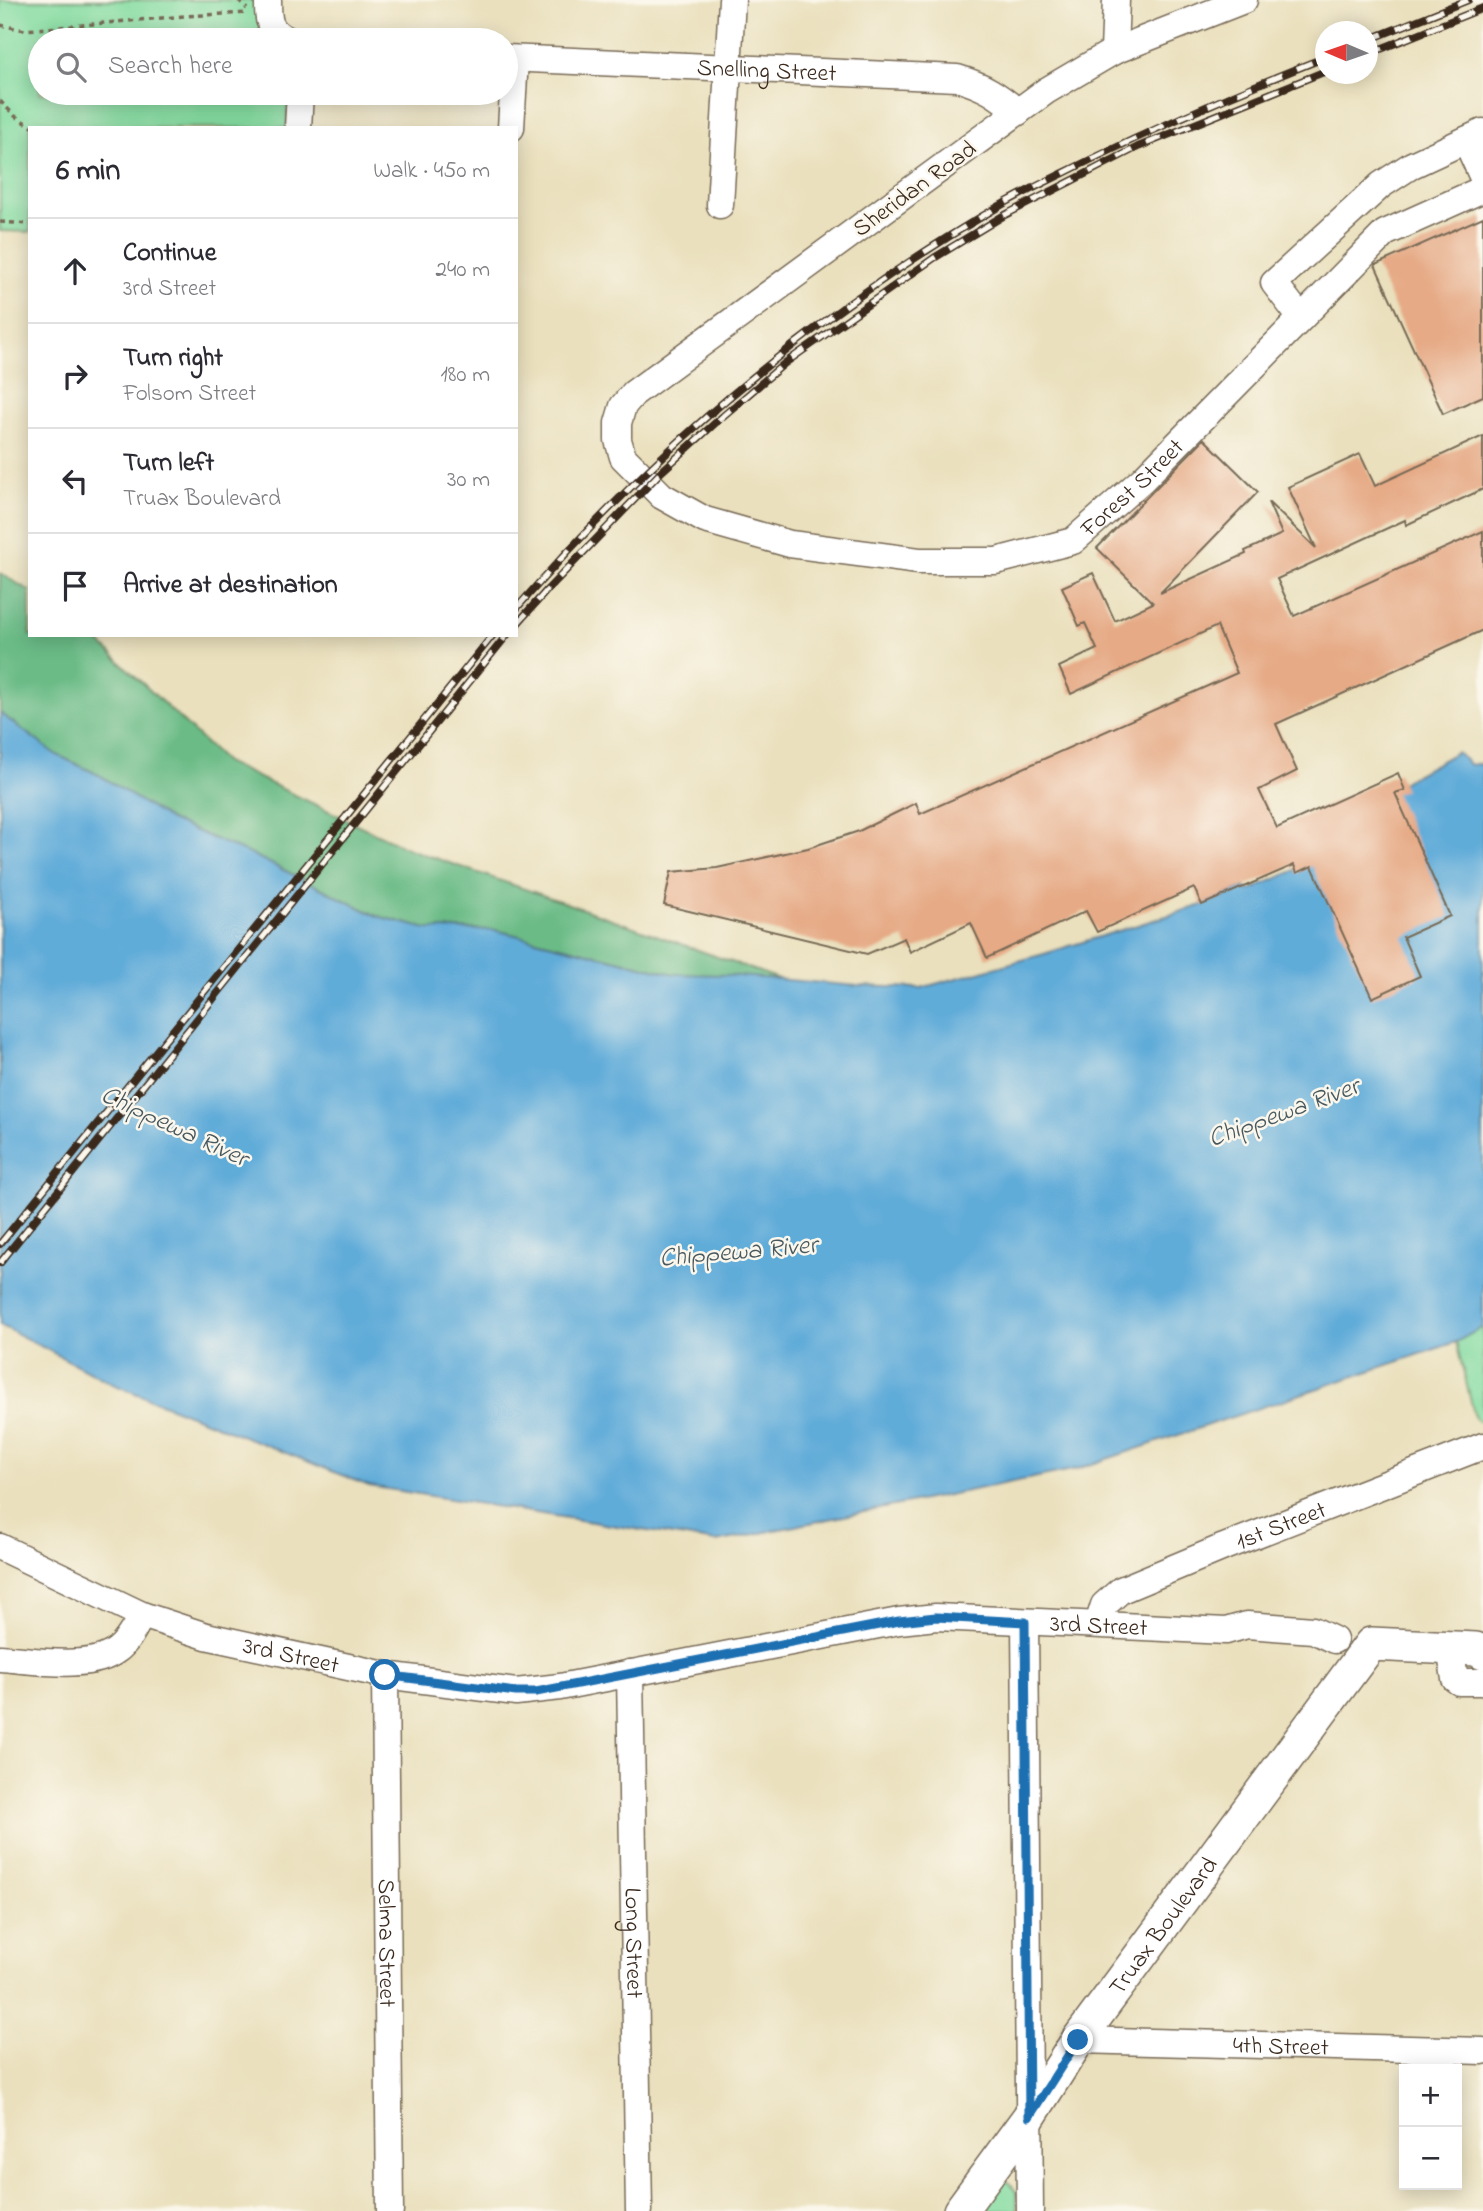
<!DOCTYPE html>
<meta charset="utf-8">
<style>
:root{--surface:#fff;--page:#f2f2f3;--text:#2b2b33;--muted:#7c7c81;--line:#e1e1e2}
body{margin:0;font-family:"Indie Flower",sans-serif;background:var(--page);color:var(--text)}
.controls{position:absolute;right:21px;bottom:21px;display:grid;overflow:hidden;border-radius:0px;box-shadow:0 4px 18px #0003}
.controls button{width:63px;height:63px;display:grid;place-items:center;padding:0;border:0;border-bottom:2px solid var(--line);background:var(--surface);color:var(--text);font:35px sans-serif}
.compass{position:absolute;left:1315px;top:21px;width:63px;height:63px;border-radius:50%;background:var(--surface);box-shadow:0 4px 18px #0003;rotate:272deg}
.stop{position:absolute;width:21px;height:21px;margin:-16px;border:5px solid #1f6fb2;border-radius:50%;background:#fff}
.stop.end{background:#1f6fb2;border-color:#fff;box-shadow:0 2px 7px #0008}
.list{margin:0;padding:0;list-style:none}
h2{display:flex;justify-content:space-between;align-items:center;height:91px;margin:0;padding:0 28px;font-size:30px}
h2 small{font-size:23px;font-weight:400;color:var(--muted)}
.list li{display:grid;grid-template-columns:46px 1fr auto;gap:21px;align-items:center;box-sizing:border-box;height:105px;padding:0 28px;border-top:2px solid var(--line)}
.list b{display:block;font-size:26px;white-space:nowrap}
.list p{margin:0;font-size:23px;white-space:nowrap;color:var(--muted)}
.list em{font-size:23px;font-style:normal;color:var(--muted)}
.icon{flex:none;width:38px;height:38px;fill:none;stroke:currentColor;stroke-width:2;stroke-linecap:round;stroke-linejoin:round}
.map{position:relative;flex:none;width:1483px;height:2211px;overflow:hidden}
.search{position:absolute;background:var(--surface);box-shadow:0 4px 18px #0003;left:28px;top:28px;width:490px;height:77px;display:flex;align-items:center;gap:18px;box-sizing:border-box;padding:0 24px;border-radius:38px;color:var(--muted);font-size:26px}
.panel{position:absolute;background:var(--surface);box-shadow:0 4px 18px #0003;left:28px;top:126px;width:490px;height:511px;border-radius:0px}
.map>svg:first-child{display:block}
</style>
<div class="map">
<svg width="1483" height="2211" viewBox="0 0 1483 2211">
<rect width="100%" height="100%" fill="#fbf7ec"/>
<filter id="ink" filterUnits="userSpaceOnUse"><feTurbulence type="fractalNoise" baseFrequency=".0143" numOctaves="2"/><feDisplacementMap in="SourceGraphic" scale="14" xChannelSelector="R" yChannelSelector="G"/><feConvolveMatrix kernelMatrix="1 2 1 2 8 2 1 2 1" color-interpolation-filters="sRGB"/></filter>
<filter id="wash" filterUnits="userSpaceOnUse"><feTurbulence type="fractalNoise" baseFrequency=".00686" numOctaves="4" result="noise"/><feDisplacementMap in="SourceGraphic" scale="28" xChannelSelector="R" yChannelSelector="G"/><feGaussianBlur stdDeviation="1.57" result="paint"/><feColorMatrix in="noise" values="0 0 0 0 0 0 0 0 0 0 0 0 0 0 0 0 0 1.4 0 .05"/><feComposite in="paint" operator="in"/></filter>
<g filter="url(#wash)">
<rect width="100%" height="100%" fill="#eae0bd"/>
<path fill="#84dba0" stroke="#60825f" stroke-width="2" d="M0,0h262l6,40h-228v53h248l-1,35h-257v104l-30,-1z
M1483,1327v97l-8,-6 -19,-76z
M1002,2181l7,1 8,10v19h-45z"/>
<path fill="#6bbb86" stroke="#537252" stroke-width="2" d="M0,573l30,18v44h62l133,127 184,87 194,67 179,64 -108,-6 -179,-44 -68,-1 -50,-13 -118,-58 -89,-38 -71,-45 -44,-21 -55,-41z"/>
<path fill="#60acd9" stroke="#4e6b7c" stroke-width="2" d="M0,713l55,41 44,21 71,45 89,38 118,58 50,13 68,1 179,44 53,1 131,11 63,2 123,-34 158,-49 43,-18 3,4 46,-20 7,-8 19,-13 86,-70 51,-28 13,13 13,-2v564l-27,15 -379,127 -361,73 -347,-56 -254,-101 -115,-60z"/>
<g id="blocks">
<path fill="#e6aa86" d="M1483,217v179l-40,18 -68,-149z
M1483,436v53l-77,36 -1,-5 -128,59 17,37 189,-85v99l-207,94 21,47 -38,19 18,38 121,-55 7,17 -10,3 55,123 -47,21 17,39 -48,22 -60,-132 -15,7 -3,-8 -92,40 -8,-17 -97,44 -11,-21 -99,47 -16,-35 -61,29 -6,-14 -37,16 -203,-49 7,-33 46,-4 91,-20 51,-17 57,-28 4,11 317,-141 -20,-47 -146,68 -12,-27 38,-18 -12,-26 -6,3 -17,-39 31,-14 22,48 38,-18 -56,-55 107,-109 54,53 -98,101 86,-39 -1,-3 37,-17 -14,-32 48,46 -28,-61 72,-33 15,32z"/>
</g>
</g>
<g filter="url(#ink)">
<use href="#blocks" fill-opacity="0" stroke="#786a56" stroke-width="2"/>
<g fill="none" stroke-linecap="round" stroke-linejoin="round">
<g stroke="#786a56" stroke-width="29">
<g id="minor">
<path d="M268,0c0,21 0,30 20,40"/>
<path id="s1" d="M1244,0l-130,51 -68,40 -412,302 -11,13 -5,17v17l5,17 39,39 43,24 85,24 129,17h77l77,-20 70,-62 242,-246 98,-44"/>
<path d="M1114,51l2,-51"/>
<path id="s2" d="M506,58l451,20c27,8 40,16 61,34"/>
<path d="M298,128l2,-35"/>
<path d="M511,128l4,-69"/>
<path d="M1466,140l17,38"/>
<path d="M720,205l12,-205"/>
<path d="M1301,318l-27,-35 107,-98 31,-20 71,-33"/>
<path id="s3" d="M0,1547l142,68 64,21 179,39 131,17 44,-5 339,-66 37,-4 290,14 21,-6 66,5 21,10"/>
<path d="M1025,1622l5,589"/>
<path id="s4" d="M1098,1624l6,-19 17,-15 103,-43 259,-101"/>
<path d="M1450,1648l5,31 4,3h24"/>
<path d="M0,1658c32,2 91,13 117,-8 11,-8 18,-23 25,-35"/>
<path id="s5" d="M630,1673l9,538"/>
<path id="s6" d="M385,1675l5,536"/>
<path id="s7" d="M1078,2040l405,11"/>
</g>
</g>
<g stroke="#786a56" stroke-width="36">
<g id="major">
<path id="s8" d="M960,2211l69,-94 49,-77 293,-396 105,5 7,4"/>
</g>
</g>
<path stroke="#786a56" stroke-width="3.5" stroke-dasharray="5 5" stroke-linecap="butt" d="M239,0l8,9
M0,25l25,5 160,-14 62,-3
M0,101l15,15 19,12
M0,222l30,2"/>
<use href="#minor" stroke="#fff" stroke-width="26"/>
<use href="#major" stroke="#fff" stroke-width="33"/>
<g stroke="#3b2a1e" stroke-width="8">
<path id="rail" d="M1368,40l100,-40
M1368,54l115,-46
M516,609c139,-160 299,-296 482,-402 29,-17 60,-31 90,-46 78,-38 157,-72 238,-104
M516,625l32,-36 113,-117 62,-56 62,-53 149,-105 69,-42 135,-69 188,-76
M0,1244l493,-609
M0,1263l507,-628"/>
</g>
<use href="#rail" stroke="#fbf7ec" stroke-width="5" stroke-dasharray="16" stroke-linecap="butt"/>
</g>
</g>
<g fill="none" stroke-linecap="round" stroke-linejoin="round" filter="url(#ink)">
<path stroke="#1f6fb2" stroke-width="9" d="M385,1675l131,17h20l363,-71 37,-4 89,5 4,495 49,-77"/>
</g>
<g text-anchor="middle" stroke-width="5" stroke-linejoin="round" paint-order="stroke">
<g font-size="24" fill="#3b2a1e" stroke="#fbf7ec">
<text dy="8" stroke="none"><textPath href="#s2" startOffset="261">Snelling Street</textPath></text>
<text transform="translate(914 188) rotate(-36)" y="8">Sheridan Road</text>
<text dy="8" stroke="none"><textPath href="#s1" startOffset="1358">Forest Street</textPath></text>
<text dy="8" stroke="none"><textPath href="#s4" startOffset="215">1st Street</textPath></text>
<text dy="8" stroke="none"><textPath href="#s3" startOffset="1130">3rd Street</textPath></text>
<text dy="8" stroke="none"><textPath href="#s3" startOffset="312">3rd Street</textPath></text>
<text dy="8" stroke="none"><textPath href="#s8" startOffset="350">Truax Boulevard</textPath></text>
<text dy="8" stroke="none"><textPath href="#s5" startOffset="270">Long Street</textPath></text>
<text dy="8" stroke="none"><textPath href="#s6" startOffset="268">Selma Street</textPath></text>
<text dy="8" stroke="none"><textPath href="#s7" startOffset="203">4th Street</textPath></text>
</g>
<g font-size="26" font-style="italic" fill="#48585f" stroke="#fbf7ec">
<text transform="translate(1283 1111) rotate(-20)" y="9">Chippewa River</text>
<text transform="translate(175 1125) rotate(25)" y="9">Chippewa River</text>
<text transform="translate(738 1250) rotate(-5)" y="9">Chippewa River</text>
</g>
</g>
</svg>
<div class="controls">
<button>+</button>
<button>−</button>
</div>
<svg class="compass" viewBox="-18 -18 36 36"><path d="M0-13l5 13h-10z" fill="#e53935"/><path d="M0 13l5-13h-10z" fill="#7c7c81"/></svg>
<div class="stop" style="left:385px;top:1675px"></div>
<div class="stop end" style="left:1078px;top:2040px"></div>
<div class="search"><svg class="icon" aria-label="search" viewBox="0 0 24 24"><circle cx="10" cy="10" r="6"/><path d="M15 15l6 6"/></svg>Search here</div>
<section class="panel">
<h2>6 min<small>Walk · 450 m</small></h2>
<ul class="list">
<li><svg class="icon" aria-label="ahead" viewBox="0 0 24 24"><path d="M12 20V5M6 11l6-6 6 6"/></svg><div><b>Continue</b><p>3rd Street</p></div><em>240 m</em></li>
<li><svg class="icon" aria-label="right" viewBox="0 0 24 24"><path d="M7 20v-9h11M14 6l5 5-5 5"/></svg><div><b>Turn right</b><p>Folsom Street</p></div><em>180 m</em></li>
<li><svg class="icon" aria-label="left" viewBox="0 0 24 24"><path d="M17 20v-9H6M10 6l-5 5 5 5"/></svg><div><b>Turn left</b><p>Truax Boulevard</p></div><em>30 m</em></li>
<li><svg class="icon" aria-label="arrive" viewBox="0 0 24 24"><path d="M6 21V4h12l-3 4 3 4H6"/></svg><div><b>Arrive at destination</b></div></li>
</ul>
</section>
</div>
